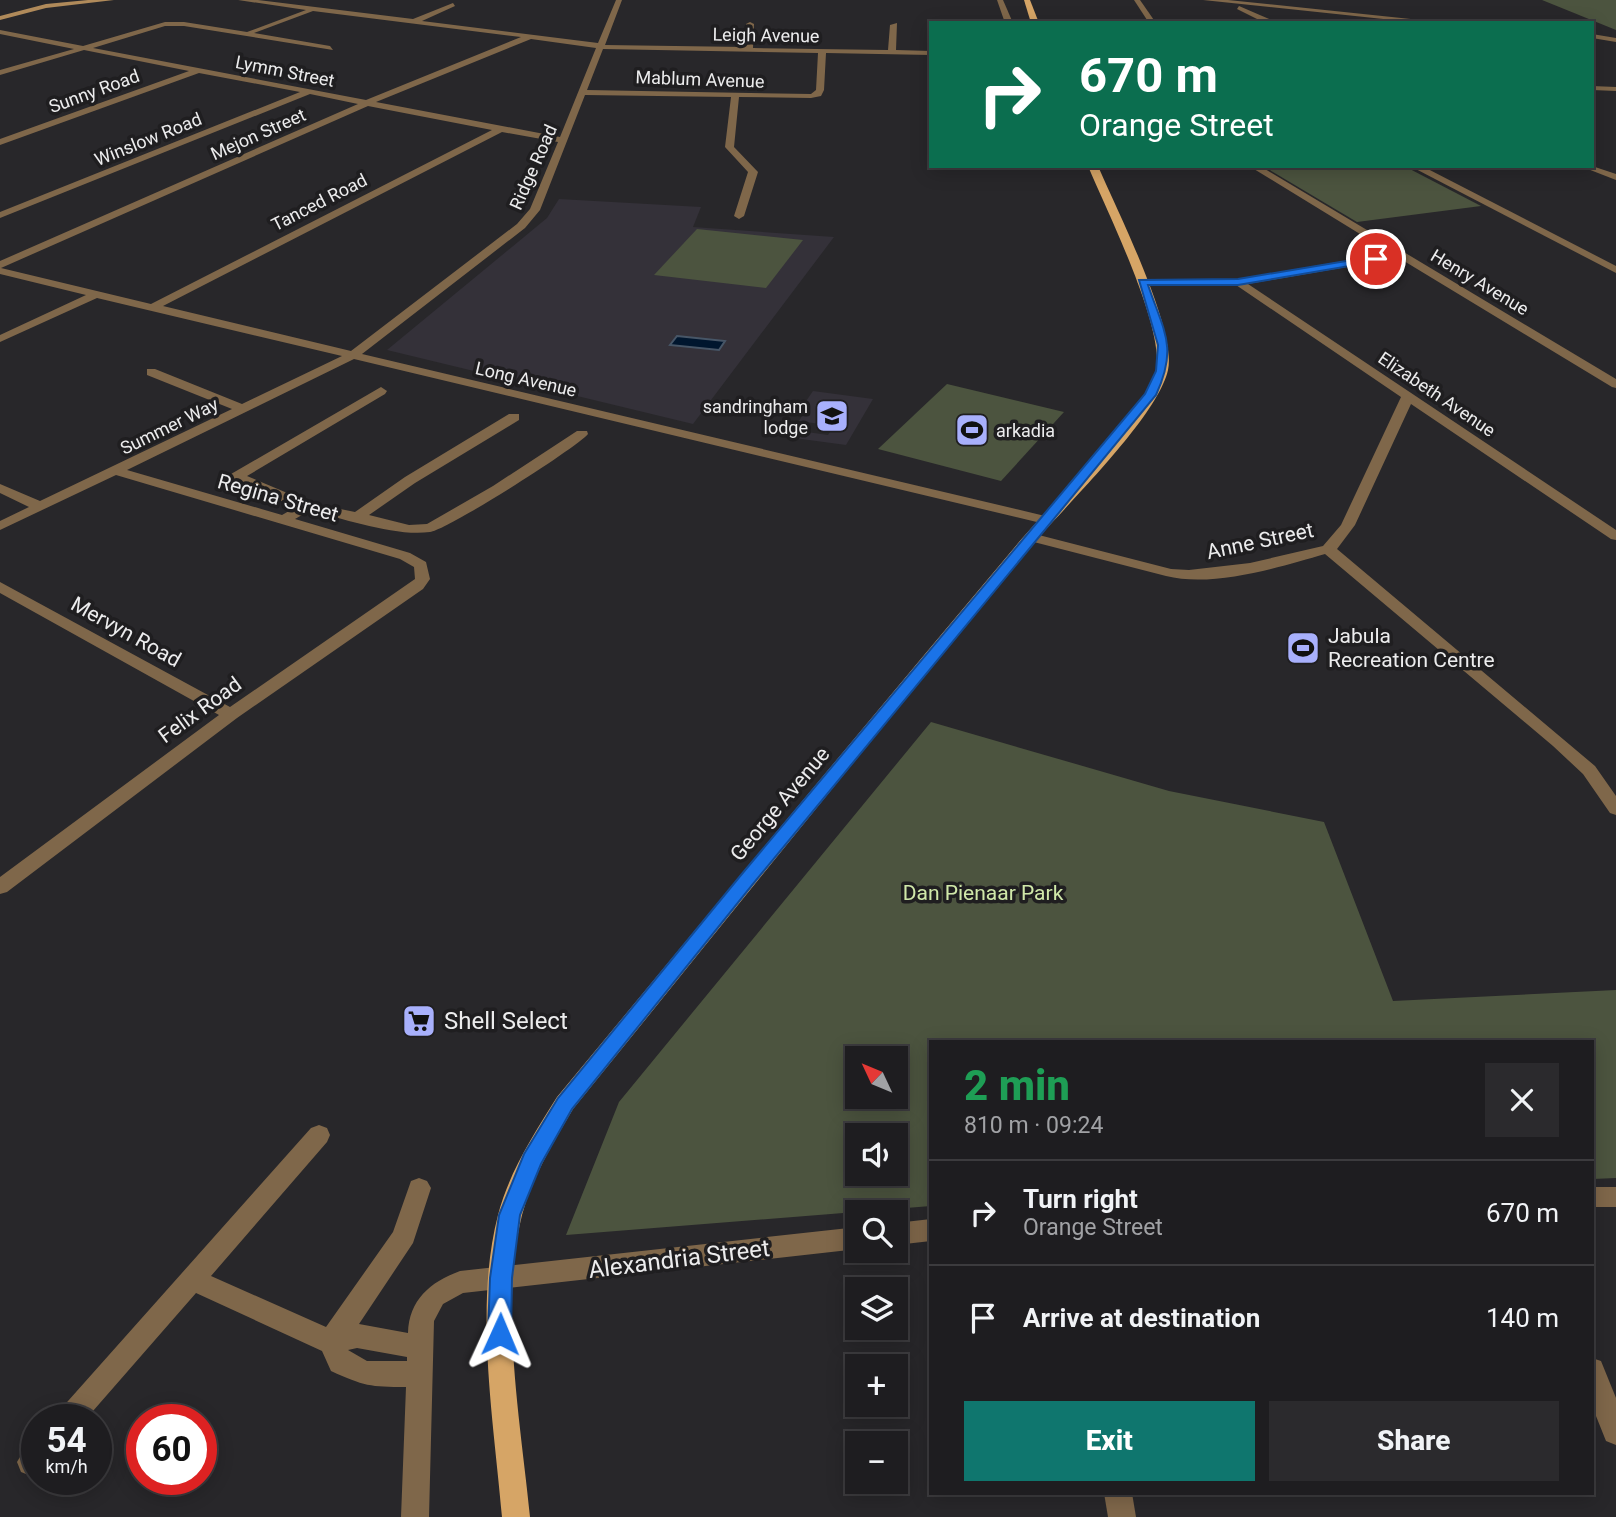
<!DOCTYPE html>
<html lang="en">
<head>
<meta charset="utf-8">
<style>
	:root { --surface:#1e1d20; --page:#2b2a2d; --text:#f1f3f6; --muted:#a1a2a5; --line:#3c3b3e; --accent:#0f766e }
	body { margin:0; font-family:Roboto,sans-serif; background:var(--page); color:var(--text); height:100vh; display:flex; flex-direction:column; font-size:26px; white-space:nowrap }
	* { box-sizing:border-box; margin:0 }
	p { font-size:23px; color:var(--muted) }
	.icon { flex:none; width:38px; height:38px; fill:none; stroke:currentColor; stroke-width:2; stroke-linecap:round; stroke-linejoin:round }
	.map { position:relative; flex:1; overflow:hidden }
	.side { position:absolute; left:929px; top:1040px; width:665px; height:455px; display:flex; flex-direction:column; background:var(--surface); border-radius:0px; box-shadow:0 4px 18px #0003,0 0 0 2px var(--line) }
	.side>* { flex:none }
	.guide { position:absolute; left:929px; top:21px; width:665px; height:147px; border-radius:0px; box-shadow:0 4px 18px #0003,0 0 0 2px var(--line); background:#0b6e4f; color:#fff; overflow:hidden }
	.needle { width:46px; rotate:314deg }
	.controls { position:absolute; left:845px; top:1046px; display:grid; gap:14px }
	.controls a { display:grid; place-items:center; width:63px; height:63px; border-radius:0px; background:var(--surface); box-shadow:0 4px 18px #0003,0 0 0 2px var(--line); font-size:35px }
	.speed { position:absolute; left:21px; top:1404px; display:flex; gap:14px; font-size:35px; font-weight:700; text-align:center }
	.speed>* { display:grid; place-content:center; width:91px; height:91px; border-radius:50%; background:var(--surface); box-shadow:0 4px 18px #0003,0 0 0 2px var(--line); line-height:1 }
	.speed small { font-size:18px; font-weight:400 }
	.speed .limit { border:10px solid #d22; background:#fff; color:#111 }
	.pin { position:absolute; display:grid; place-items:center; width:60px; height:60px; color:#fff; margin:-30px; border:4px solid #fff; border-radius:50%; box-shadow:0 2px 7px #0007 }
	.me { position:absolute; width:77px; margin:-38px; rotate:1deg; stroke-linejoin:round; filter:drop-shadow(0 0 5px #0008) }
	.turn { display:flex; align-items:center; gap:24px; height:147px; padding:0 35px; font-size:32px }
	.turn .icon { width:91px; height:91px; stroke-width:2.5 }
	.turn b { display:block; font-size:49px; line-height:60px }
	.round { display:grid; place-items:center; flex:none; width:74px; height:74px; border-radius:0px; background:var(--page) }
	.headline { display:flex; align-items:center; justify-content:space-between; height:119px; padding:0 35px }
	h1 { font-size:42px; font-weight:800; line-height:52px; color:#1e9e55 }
	.button { display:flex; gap:14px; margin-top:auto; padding:14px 35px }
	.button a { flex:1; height:80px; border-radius:0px; background:var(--accent); color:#fff; font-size:28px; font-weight:800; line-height:80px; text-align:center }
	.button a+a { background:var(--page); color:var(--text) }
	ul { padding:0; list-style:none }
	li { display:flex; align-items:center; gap:21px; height:105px; padding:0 35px; border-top:2px solid var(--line) }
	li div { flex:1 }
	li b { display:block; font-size:26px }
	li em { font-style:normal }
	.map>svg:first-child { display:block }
	.built { fill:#343139 }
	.green { fill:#4c543f; fill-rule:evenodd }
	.water { fill:#00162e; stroke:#475667; stroke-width:2 }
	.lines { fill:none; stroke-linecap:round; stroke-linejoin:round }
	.minor { fill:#7f674a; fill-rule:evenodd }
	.secondary { fill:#b08a5a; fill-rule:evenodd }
	.primary { fill:#d6a566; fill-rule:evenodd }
	.route { fill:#1a73e8; stroke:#114b97; stroke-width:2 }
	.labels { text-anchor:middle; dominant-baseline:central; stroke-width:7; stroke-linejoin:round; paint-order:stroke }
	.far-street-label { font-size:18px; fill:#ececed; stroke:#1f1e20 }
	.far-poi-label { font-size:18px; fill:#ececed; stroke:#1f1e20; text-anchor:end }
	.street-label { font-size:21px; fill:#ececed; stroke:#1f1e20 }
	.poi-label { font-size:21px; fill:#ececed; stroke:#1f1e20; text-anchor:start }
	.park-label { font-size:21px; fill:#d0e8a9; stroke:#1f1e20 }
	.near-poi-label { font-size:24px; fill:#ececed; stroke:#1f1e20; text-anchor:start }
	.near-street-label { font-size:24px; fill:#ececed; stroke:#1f1e20 }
</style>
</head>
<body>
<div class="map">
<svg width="1616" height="1517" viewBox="0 0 1616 1517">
	<rect width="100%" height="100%" fill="#28272a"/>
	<g class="built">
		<path d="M559,199l142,8 -8,20 141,10 -141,187 -306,-74 160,-132z"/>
		<path d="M813,391l60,8 -27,46 -52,-7 7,-12 -1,5 28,4 6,-9 -35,-5 8,-13 -5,-1z"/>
	</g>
	<g class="green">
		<path d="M1542,0h74v30z"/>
		<path d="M1263,166h141l77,40 -124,16z"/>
		<path d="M697,229l106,11 -37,48 -112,-13z"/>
		<path d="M947,384l117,28 -63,69 -123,-32z"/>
		<path d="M931,722l238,69 155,31 69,179 223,-11v188l-23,1 -1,-138h-661v165l-365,29 53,-133zM858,1059h38v38h-38zM858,1136h38v38h-38z"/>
	</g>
	<path class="water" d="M677,336l48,5 -6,9 -49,-5z"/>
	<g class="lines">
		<g class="minor">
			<path d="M238,0h20l155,19 40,-16 2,3 -33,15 176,22 18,-43h6l-17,45 140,2 1,-23 4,-2 4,2 -1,24 135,2 2,-25 7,-2 -1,27 35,1v4l-105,-2 -2,37 -3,6 -10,2 -72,-1 -5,50 24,25 -14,44 -5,3 -5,-3 14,-44 -23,-25 6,-50 -146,-2 -45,115 -15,18 -163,126 683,162 7,4 -7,4 -691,-165 -227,111 155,45 14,-8 -65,-27v-6l150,-87 6,4 -2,3 -138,82 64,27 44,9 50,-35 104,-63h10v6l-104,63 -46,32 40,10 18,-1 66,-38 84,-55h10l1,3c-13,15 -141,96 -158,98 -35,5 -86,-14 -121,-21l-14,8 115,34 16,9 4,17 -7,10 -186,129 -230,174 -7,2v-17l219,-162 -219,-122v-11l230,125 185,-128 -1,-12 -14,-8 -284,-84 -116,55v-9l29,-14 -29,-14v-9l40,17 192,-92 -85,-34v-6h8l87,35 100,-48 -245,-58 -97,44v-7l86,-40 -86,-21v-13l358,-157 -48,-10 -310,124v-6l300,-120 -101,-19 -199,72v-6l189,-68 -105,-21 -84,25v-5l74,-21 -74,-15v-4l83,16 82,-24h19l63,10 59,-22zM313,11l208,26 -155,63 -273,-52 72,-22h19l149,24 -3,-4 -76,-13zM531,39l65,9 -36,89 -184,-35zM603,49l215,4 -2,37 -5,4 -224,-4zM368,106l124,24 -341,174 -150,-36zM502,132l56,10 -28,67 -13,15 -166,127 -188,-45z"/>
			<path d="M997,0h6l10,23h-8z"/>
			<path d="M1134,0h6l16,23h-7z"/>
			<path d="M1203,0h25l221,23h-28z"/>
			<path d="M1239,6l35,15v2h-9l-28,-14z"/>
			<path d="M1592,34l24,4v4l-24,-4z"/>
			<path d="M1592,86l24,1v4l-24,-1z"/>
			<path d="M1249,166h11l356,213v9l-4,-1 -213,-129 -151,26 368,246v10l-5,-1 -200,-135 -56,121 -18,24 258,217 21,30v19l-6,-2 -27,-39 -30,-28 -228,-192c-45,13 -112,34 -159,22l-140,-36 -2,-3 7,-4 140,36 18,1 61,-7 73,-17 18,-21 60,-128 -165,-112h-94l-5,-3 5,-3h96l153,-26z"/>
			<path d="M1410,166h12l194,100v7z"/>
			<path d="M1580,166h12l24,8v6z"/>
			<path d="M319,1125l8,3 3,7 -3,7 -116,134 115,51 67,-95 18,-51 8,-3 8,3 4,7 -18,55 -54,81 49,9c1,-33 22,-51 52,-62l398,-44v22l-395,44 -20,11 -9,17 -5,196h-28l5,-130c-36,0 -42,-1 -75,-16l-9,-20 -126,-58 -110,126h-30l4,-9 251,-282zM357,1348l50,9v4h-40l-19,-11z"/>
			<rect x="1592" y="1187" width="24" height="20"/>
			<path d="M931,1219v22l-35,4v-22z"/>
			<path d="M1592,1358l9,3 15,37v47l-10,-4 -14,-35z"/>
			<path d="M37,1441v32l-6,3 -10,-4 -4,-10 10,-17z"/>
			<path d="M1104,1493h28l4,24h-28z"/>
		</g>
		<path class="secondary" d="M88,0h26l-68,8 -46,12v-4l46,-12z"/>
		<g class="primary">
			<path d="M1024,0h6l9,23h-8z"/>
			<path d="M1088,166h10c18,42 79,163 70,204 -11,49 -109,142 -144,184 -152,184 -301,370 -451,555 -20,34 -41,68 -51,106 -23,90 -1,209 8,302h-28c-8,-94 -28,-210 -4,-302 11,-43 36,-81 59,-118 154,-186 307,-371 462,-555 33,-39 127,-127 137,-173 9,-41 -50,-160 -68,-203z"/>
		</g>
	</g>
	<path class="route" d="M1376,256l3,1v4l-141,24h-90c16,47 30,62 8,110l-403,489 -181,225 -31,55 -21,51 -8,63 -1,56 -3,7 -8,3 -9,-3 -3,-7 2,-56 9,-63 25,-61 34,-56 183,-223 404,-481 11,-23 2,-26 -19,-65 99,-1z"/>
	<defs>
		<symbol id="school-square" viewBox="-11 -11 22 22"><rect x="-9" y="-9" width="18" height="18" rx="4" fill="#a8b0fc" stroke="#1f1e20"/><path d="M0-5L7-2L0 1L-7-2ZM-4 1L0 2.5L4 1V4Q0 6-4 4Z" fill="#111"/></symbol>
		<symbol id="stadium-square" viewBox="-11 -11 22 22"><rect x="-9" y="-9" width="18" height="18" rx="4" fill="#a8b0fc" stroke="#1f1e20"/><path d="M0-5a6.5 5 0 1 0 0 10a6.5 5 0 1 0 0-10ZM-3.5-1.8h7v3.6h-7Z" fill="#111"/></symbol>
		<symbol id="supermarket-square" viewBox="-11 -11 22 22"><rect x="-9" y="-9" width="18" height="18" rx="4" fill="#a8b0fc" stroke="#1f1e20"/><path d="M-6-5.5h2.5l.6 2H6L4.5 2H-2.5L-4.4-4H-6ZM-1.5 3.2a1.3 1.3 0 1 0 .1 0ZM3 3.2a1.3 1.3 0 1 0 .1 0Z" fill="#111"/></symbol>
	</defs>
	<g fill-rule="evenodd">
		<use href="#school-square" x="813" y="397" width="38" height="38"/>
		<use href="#stadium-square" x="953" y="411" width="38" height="38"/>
		<use href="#stadium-square" x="1284" y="629" width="38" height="38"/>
		<use href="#supermarket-square" x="400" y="1002" width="38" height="38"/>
	</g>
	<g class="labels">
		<g class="far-street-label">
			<text transform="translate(766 35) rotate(1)">Leigh Avenue</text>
			<text transform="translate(285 71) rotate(11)">Lymm Street</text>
			<text transform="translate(700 79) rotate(2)">Mablum Avenue</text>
			<text transform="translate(94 91) rotate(-20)">Sunny Road</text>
			<text transform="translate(258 134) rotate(-24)">Mejon Street</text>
			<text transform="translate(148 139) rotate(-22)">Winslow Road</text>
			<text transform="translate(533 167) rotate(-66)">Ridge Road</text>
			<text transform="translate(319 202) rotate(-27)">Tanced Road</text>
			<text transform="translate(1480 282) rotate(31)">Henry Avenue</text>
			<text transform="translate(526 379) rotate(13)">Long Avenue</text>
			<text transform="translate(1437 394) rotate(34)">Elizabeth Avenue</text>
			<text transform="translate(169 426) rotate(-26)">Summer Way</text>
		</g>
		<g class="far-poi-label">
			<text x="808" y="406">sandringham<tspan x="808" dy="21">lodge</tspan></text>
			<text x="996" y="430" text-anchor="start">arkadia</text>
		</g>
		<g class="street-label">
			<text transform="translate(278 498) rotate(16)">Regina Street</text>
			<text transform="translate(1260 541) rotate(-12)">Anne Street</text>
			<text transform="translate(126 632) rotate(29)">Mervyn Road</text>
			<text transform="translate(200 710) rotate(-36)">Felix Road</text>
			<text transform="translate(780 804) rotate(-50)">George Avenue</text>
		</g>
		<g class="poi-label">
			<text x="1328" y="636">Jabula<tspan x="1328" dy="24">Recreation Centre</tspan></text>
		</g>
		<g class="park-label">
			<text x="983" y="893">Dan Pienaar Park</text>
		</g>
		<g class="near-poi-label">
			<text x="444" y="1021">Shell Select</text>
		</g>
		<g class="near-street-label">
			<text transform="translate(679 1259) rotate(-7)">Alexandria Street</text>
		</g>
	</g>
</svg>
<div class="controls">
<a><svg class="needle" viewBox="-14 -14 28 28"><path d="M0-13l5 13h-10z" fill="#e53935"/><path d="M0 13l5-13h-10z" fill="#a1a2a5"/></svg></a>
<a><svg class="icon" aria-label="sound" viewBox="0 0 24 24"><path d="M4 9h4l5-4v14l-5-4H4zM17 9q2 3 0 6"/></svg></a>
<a><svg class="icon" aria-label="search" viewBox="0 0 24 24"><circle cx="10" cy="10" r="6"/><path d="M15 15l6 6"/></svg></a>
<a><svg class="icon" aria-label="layers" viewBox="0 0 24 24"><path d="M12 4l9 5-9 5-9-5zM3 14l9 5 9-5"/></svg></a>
<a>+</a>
<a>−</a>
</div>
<div class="speed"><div>54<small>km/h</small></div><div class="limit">60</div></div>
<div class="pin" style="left:1376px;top:259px;background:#d93025"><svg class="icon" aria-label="arrive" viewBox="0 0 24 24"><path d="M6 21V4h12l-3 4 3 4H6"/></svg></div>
<svg class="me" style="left:500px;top:1334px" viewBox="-20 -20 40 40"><path d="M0-17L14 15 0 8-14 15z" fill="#1a73e8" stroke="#fff" stroke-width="4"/></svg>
<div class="guide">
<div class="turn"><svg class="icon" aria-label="right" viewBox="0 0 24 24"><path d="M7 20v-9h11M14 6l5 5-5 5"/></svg><div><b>670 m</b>Orange Street</div></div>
</div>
<section class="side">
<div class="headline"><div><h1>2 min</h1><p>810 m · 09:24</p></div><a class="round"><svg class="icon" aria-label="close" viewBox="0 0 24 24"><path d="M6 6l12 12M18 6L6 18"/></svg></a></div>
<ul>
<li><svg class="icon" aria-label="right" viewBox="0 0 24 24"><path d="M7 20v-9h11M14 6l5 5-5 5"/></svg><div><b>Turn right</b><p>Orange Street</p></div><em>670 m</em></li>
<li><svg class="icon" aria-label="arrive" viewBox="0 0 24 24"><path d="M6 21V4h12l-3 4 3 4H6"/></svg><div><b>Arrive at destination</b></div><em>140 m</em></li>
</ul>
<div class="button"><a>Exit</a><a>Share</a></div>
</section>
</div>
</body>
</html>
